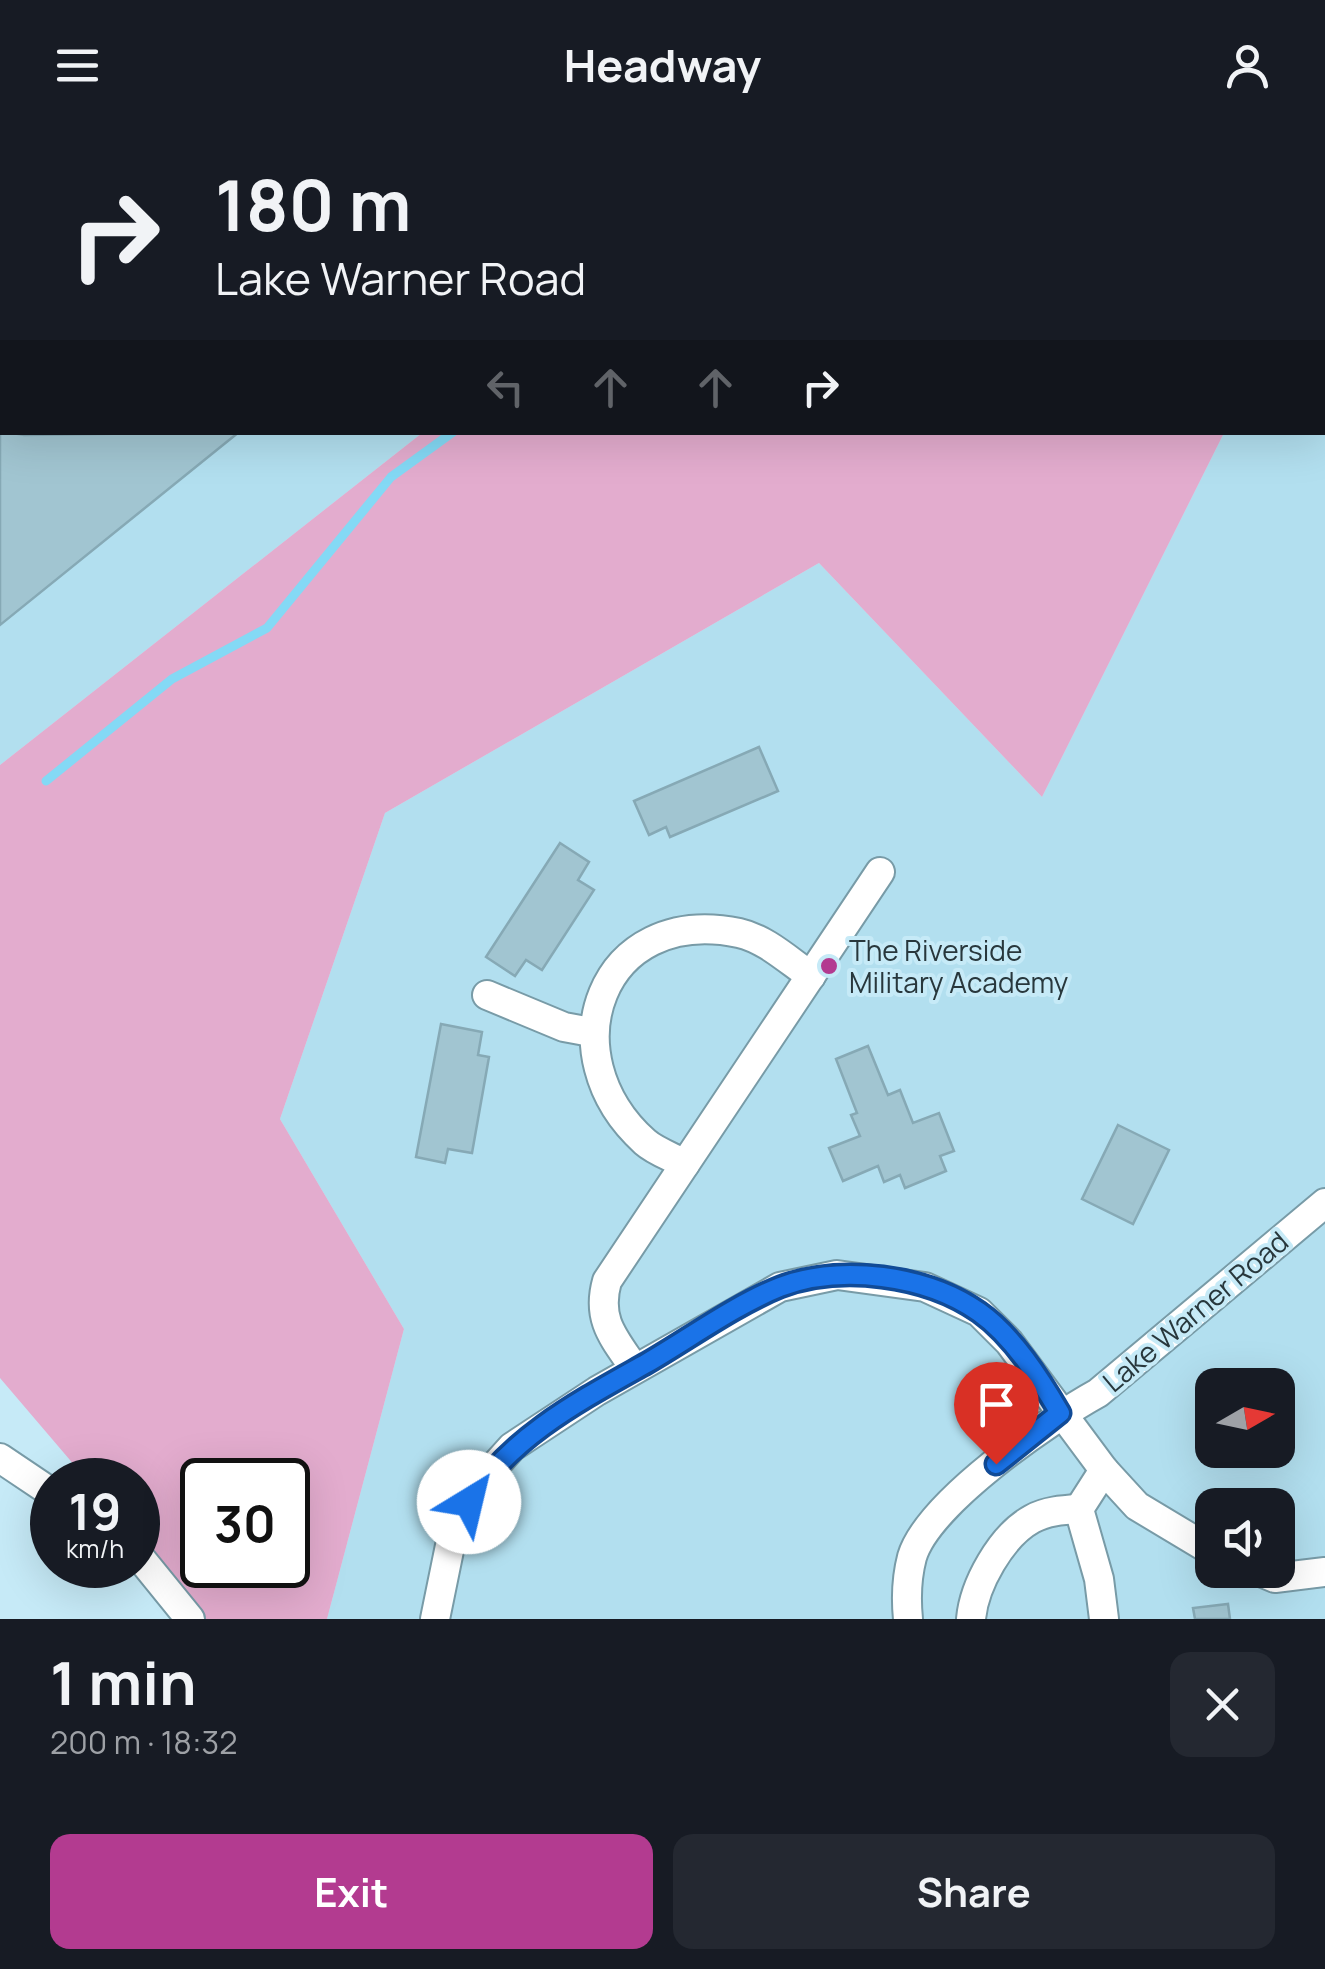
<!DOCTYPE html>
<html lang="en">
<head>
<meta charset="utf-8">
<style>
	:root { --surface:#171b24; --page:#242831; --text:#f1f3f6; --muted:#9ea1a6; --accent:#b33b90 }
	body { margin:0; font-family:Manrope,sans-serif; background:var(--page); color:var(--text); height:100vh; display:flex; flex-direction:column; font-size:38px; white-space:nowrap }
	* { box-sizing:border-box; margin:0 }
	p { font-size:32px; color:var(--muted) }
	.icon { flex:none; width:55px; height:55px; fill:none; stroke:currentColor; stroke-width:2; stroke-linecap:round; stroke-linejoin:round }
	.map { position:relative; height:1489px; overflow:hidden }
	.side { display:flex; flex-direction:column; background:var(--surface); flex:1 }
	.side>* { flex:none }
	.hud { position:absolute; left:0px; top:0px; width:1325px; height:305px; box-shadow:0 10px 40px #0002; background:#171b24; color:var(--text); overflow:hidden }
	.needle { width:65px; rotate:81deg }
	.buttons { position:absolute; left:1195px; top:1238px; display:grid; gap:20px }
	.buttons a { display:grid; place-items:center; width:100px; height:100px; border-radius:20px; background:var(--surface); box-shadow:0 10px 40px #0002; font-size:50px }
	.speed { position:absolute; left:30px; top:1328px; display:flex; gap:20px; font-size:50px; font-weight:700; text-align:center }
	.speed>* { display:grid; place-content:center; width:130px; height:130px; border-radius:50%; background:var(--surface); box-shadow:0 10px 40px #0002; line-height:1 }
	.speed small { font-size:25px; font-weight:400 }
	.speed .limit { border:5px solid #111; border-radius:15px; background:#fff; color:#111 }
	.pin { position:absolute; display:grid; place-items:center; width:85px; height:85px; color:#fff; margin:-102px -42px; border-radius:50% 50% 50% 0; rotate:-45deg; box-shadow:0 0 10px #0007 }
	.pin .icon { rotate:45deg }
	.me { position:absolute; width:110px; margin:-55px; rotate:36deg; stroke-linejoin:round; filter:drop-shadow(0 0 8px #0008) }
	.turn { display:flex; align-items:center; gap:35px; height:210px; padding:0 50px; font-size:45px }
	.turn .icon { width:130px; height:130px; stroke-width:2.5 }
	.turn b { display:block; font-size:70px; line-height:85px }
	.lanes { display:flex; align-items:center; height:95px; padding:0 50px; background:#0003; justify-content:center; gap:50px; direction:ltr }
	.lanes .off { opacity:.35 }
	.round { display:grid; place-items:center; flex:none; width:105px; height:105px; border-radius:20px; background:var(--page) }
	.overview { display:flex; align-items:center; justify-content:space-between; height:170px; padding:0 50px }
	h1 { font-size:60px; font-weight:700; line-height:75px }
	.primary-button { display:flex; gap:20px; margin-top:auto; padding:20px 50px }
	.primary-button a { flex:1; height:115px; border-radius:20px; background:var(--accent); color:#fff; font-size:40px; font-weight:700; line-height:115px; text-align:center }
	.primary-button a+a { background:var(--page); color:var(--text) }
	header { display:flex; justify-content:space-between; align-items:center; height:130px; padding:0 50px; background:var(--surface); font-size:45px; font-weight:700 }
	.map>svg:first-child { display:block }
	.built { fill:#b2dfef; fill-rule:evenodd }
	.green { fill:#e3acce; fill-rule:evenodd }
	.lines { fill:none; stroke-linecap:round; stroke-linejoin:round }
	.stream { stroke:#84d9f5; stroke-width:9 }
	.building { fill:#a1c5d1; stroke:#86a9b5; stroke-width:2.5 }
	.minor-casing { stroke:#789ba7; stroke-width:32 }
	.minor { stroke:#fff; stroke-width:28 }
	.route-casing { stroke:#114b97; stroke-width:25 }
	.route { stroke:#1a73e8; stroke-width:18 }
	.poi-dot { fill:#b33b90; stroke:#c6eaf7; stroke-width:4 }
	.labels { text-anchor:middle; dominant-baseline:central; stroke-width:8; stroke-linejoin:round; paint-order:stroke }
	.poi-label { font-size:28px; fill:#28373c; stroke:#c6eaf7; text-anchor:start }
	.street-label { font-size:28px; fill:#28373c; stroke:#c6eaf7 }
</style>
</head>
<body>
<header><svg class="icon" aria-label="menu" viewBox="0 0 24 24"><path d="M4 6h16M4 12h16M4 18h16"/></svg>Headway<svg class="icon" aria-label="person" viewBox="0 0 24 24"><circle cx="12" cy="8" r="4"/><path d="M4 21q1-7 8-7t8 7"/></svg></header>
<div class="map">
<svg width="1325" height="1489" viewBox="0 0 1325 1489">
	<rect width="100%" height="100%" fill="#c6eaf7"/>
	<g class="built">
		<path d="M0,0l205,2h-203v300l420,1 -422,332z"/>
		<path d="M1325,99v1390h-998l77,-290 -124,-210 105,-306 434,-250 223,234 182,-364 98,-1zM1212,1255h66v65h-66zM1212,1375h66v65h-66z"/>
	</g>
	<g class="green">
		<path d="M783,0h542v99l-2,5 -1,-102h-542z"/>
		<path d="M422,303h802l-182,364 -223,-234 -434,250 -105,306 124,210 -77,290h-121l-68,-80v-59h-51l-87,-102v-613zM202,1350h86v85h-86z"/>
	</g>
	<g class="lines">
		<g class="stream">
			<path d="M643,2l3,-2"/>
			<path d="M46,651l126,-102 95,-51 124,-151 62,-45"/>
		</g>
	</g>
	<g class="building">
		<path d="M0,301l24,4 215,-3 -239,193z"/>
		<path d="M759,617l19,44 -108,46 -4,-10 -17,8 -15,-34z"/>
		<path d="M560,713l29,19 -11,18 16,10 -52,80 -16,-10 -11,16 -29,-19z"/>
		<path d="M441,894l41,8 -4,23 11,2 -17,96 -24,-4 -3,14 -29,-6z"/>
		<path d="M868,916l20,49 12,-5 13,33 26,-10 15,38 -14,5 6,15 -41,17 -5,-13 -16,7 -6,-16 -35,15 -14,-33 31,-12 -9,-21 6,-2 -21,-54z"/>
		<path d="M1118,995l51,25 -36,74 -51,-25z"/>
		<path d="M1228,1474l2,15h-35l-2,-11z"/>
	</g>
	<g class="lines">
		<defs>
			<g id="minor">
				<path d="M32,2l2,-2"/>
				<path d="M467,2l4,-2"/>
				<path d="M2,33v3"/>
				<path d="M0,248l2,-1"/>
				<path d="M487,865l77,32 27,5"/>
				<path d="M685,1034c-13,-7 -30,-13 -40,-22 -98,-88 -45,-238 94,-209 27,6 50,28 72,43"/>
				<path d="M635,1239c-21,-31 -39,-49 -28,-88l273,-409"/>
				<path d="M0,1328l52,35"/>
				<path d="M1104,1340l-25,39 20,70 5,40"/>
				<path d="M138,1425l52,64"/>
				<path d="M1256,1440l19,8 50,-6"/>
				<path d="M435,1489l19,-93 30,-48 28,-31 85,-56 183,-104 57,-12 88,12 54,25 30,30 95,128 33,36 75,45"/>
				<path d="M908,1489c-2,-20 -1,-43 4,-62 16,-54 137,-137 186,-164l227,-190"/>
				<path d="M971,1489c3,-34 30,-83 61,-100 14,-8 31,-9 47,-10"/>
			</g>
		</defs>
		<use href="#minor" class="minor-casing"/>
		<use href="#minor" class="minor"/>
	</g>
	<g class="lines">
		<defs>
			<path id="route" d="M469,1372c42,-66 112,-102 178,-139 43,-25 88,-58 133,-76 61,-23 146,-12 199,25 34,24 61,67 81,101l-64,51"/>
		</defs>
		<use href="#route" class="route-casing"/>
		<use href="#route" class="route"/>
	</g>
	<circle class="poi-dot" cx="829" cy="836" r="10"/>
	<g class="labels">
		<g class="poi-label">
			<text x="849" y="820">The Riverside<tspan x="849" dy="32">Military Academy</tspan></text>
		</g>
		<g class="street-label">
			<text transform="translate(1195 1181) rotate(-40)">Lake Warner Road</text>
		</g>
	</g>
</svg>
<div class="buttons">
<a><svg class="needle" viewBox="-14 -14 28 28"><path d="M0-13l5 13h-10z" fill="#e53935"/><path d="M0 13l5-13h-10z" fill="#9ea1a6"/></svg></a>
<a><svg class="icon" aria-label="sound" viewBox="0 0 24 24"><path d="M4 9h4l5-4v14l-5-4H4zM17 9q2 3 0 6"/></svg></a>
</div>
<div class="speed"><div>19<small>km/h</small></div><div class="limit">30</div></div>
<div class="pin" style="left:996px;top:1334px;background:#d93025"><svg class="icon" aria-label="arrive" viewBox="0 0 24 24"><path d="M6 21V4h12l-3 4 3 4H6"/></svg></div>
<svg class="me" style="left:469px;top:1372px" viewBox="-20 -20 40 40"><circle r="19" fill="#fff"/><path d="M0-13L10 11 0 6-10 11z" fill="#1a73e8"/></svg>
<div class="hud">
<div class="turn"><svg class="icon" aria-label="right" viewBox="0 0 24 24"><path d="M7 20v-9h11M14 6l5 5-5 5"/></svg><div><b>180 m</b>Lake Warner Road</div></div>
<div class="lanes"><svg class="icon off" aria-label="left" viewBox="0 0 24 24"><path d="M17 20v-9H6M10 6l-5 5 5 5"/></svg><svg class="icon off" aria-label="ahead" viewBox="0 0 24 24"><path d="M12 20V5M6 11l6-6 6 6"/></svg><svg class="icon off" aria-label="ahead" viewBox="0 0 24 24"><path d="M12 20V5M6 11l6-6 6 6"/></svg><svg class="icon" aria-label="right" viewBox="0 0 24 24"><path d="M7 20v-9h11M14 6l5 5-5 5"/></svg></div>
</div>
</div>
<section class="side">
<div class="overview"><div><h1>1 min</h1><p>200 m · 18:32</p></div><a class="round"><svg class="icon" aria-label="close" viewBox="0 0 24 24"><path d="M6 6l12 12M18 6L6 18"/></svg></a></div>
<div class="primary-button"><a>Exit</a><a>Share</a></div>
</section>
</body>
</html>
